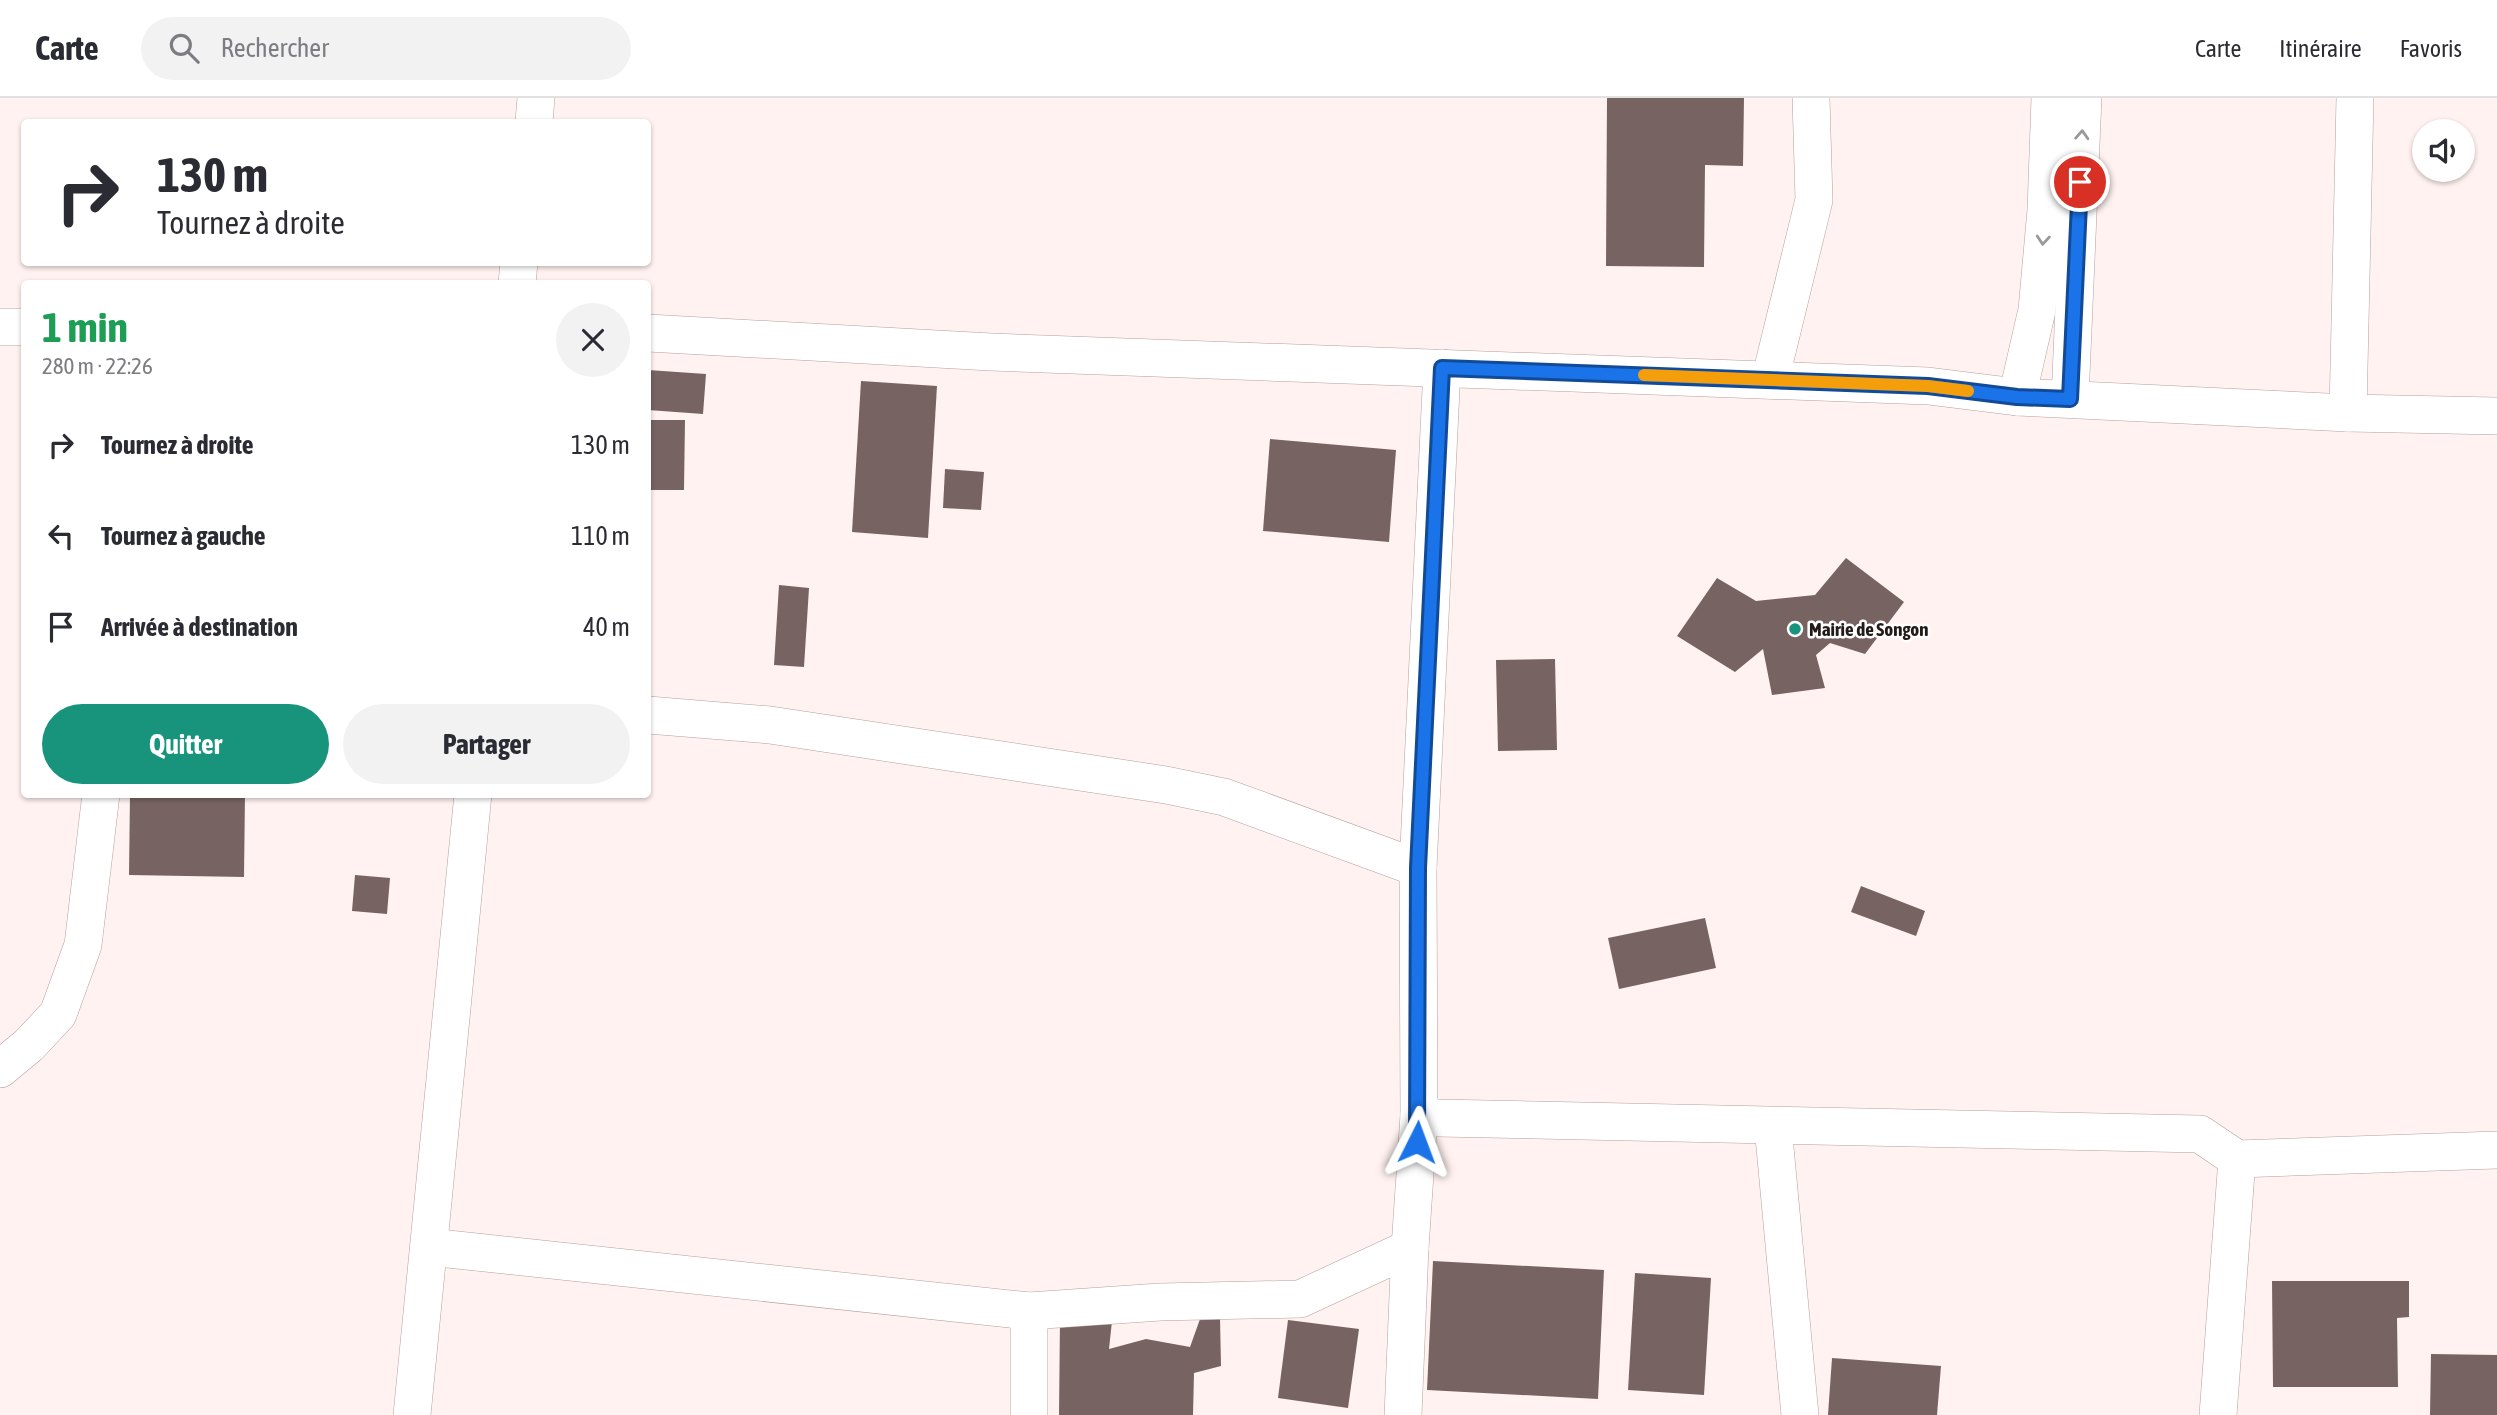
<!DOCTYPE html>
<html lang="fr">
<head>
<meta charset="utf-8">
<style>
	:root { --surface:#fff; --page:#f2f2f3; --text:#2b2b33; --muted:#7c7c81; --line:#e1e1e2; --accent:#17947b }
	body { margin:0; font-family:"Asap Condensed",sans-serif; background:var(--page); color:var(--text); height:100vh; display:flex; flex-direction:column; font-size:26px; white-space:nowrap }
	* { box-sizing:border-box; margin:0 }
	p { font-size:23px; color:var(--muted) }
	.icon { flex:none; width:38px; height:38px; fill:none; stroke:currentColor; stroke-width:2; stroke-linecap:round; stroke-linejoin:round }
	.map { position:relative; flex:1; overflow:hidden }
	.details { position:absolute; left:21px; top:182px; width:630px; height:518px; display:flex; flex-direction:column; background:var(--surface); border-radius:7px; box-shadow:0 2px 5px #0004 }
	.details>* { flex:none }
	.banner { position:absolute; left:21px; top:21px; width:630px; height:147px; border-radius:7px; box-shadow:0 2px 5px #0004; background:#fff; color:var(--text); overflow:hidden }
	.buttons { position:absolute; left:2412px; top:21px; display:grid; gap:14px }
	.buttons a { display:grid; place-items:center; width:63px; height:63px; border-radius:50%; background:var(--surface); box-shadow:0 2px 5px #0004; font-size:35px }
	.pin { position:absolute; display:grid; place-items:center; width:60px; height:60px; color:#fff; margin:-30px; border:4px solid #fff; border-radius:50%; box-shadow:0 2px 7px #0007 }
	.me { position:absolute; width:77px; margin:-38px; rotate:3deg; stroke-linejoin:round; filter:drop-shadow(0 0 5px #0008) }
	.turn { display:flex; align-items:center; gap:24px; height:147px; padding:0 21px; font-size:32px }
	.turn .icon { width:91px; height:91px; stroke-width:2.5 }
	.turn b { display:block; font-size:49px; line-height:60px }
	.round { display:grid; place-items:center; flex:none; width:74px; height:74px; border-radius:37px; background:var(--page) }
	.summary { display:flex; align-items:center; justify-content:space-between; height:119px; padding:0 21px }
	h1 { font-size:42px; font-weight:700; line-height:52px; color:#1e9e55 }
	.primary-button { display:flex; gap:14px; margin-top:auto; padding:14px 21px }
	.primary-button a { flex:1; height:80px; border-radius:42px; background:var(--accent); color:#fff; font-size:28px; font-weight:700; line-height:80px; text-align:center }
	.primary-button a+a { background:var(--page); color:var(--text) }
	ul { padding:0; list-style:none }
	li { display:flex; align-items:center; gap:21px; height:91px; padding:0 21px }
	li div { flex:1 }
	li b { display:block; font-size:26px }
	li em { font-style:normal }
	header { display:flex; align-items:center; gap:42px; box-sizing:border-box; height:98px; padding:0 35px; background:var(--surface); border-bottom:2px solid var(--line) }
	header strong { font-size:33px }
	nav { display:flex; gap:38px; margin-inline-start:auto; font-size:24px }
	.search { width:490px; height:63px; background:var(--page); display:flex; align-items:center; gap:18px; box-sizing:border-box; padding:0 24px; border-radius:38px; color:var(--muted); font-size:26px }
	.map>svg:first-child { display:block }
	.building { fill:#776462 }
	.lines { fill:none; stroke-linecap:round; stroke-linejoin:round }
	.minor-casing { stroke:#b4a09e; stroke-width:38 }
	.minor { stroke:#fff; stroke-width:37 }
	.oneway { stroke:#9c9898 }
	.route-casing { stroke:#114b97; stroke-width:18 }
	.route { stroke:#1a73e8; stroke-width:12 }
	.slow { stroke:#f59e0b; stroke-width:12 }
	.poi-dot { fill:#17947b; stroke:#fff; stroke-width:2.5 }
	.labels { text-anchor:middle; dominant-baseline:central; stroke-width:5; stroke-linejoin:round; paint-order:stroke }
	.poi-label { font-size:19px; font-weight:bold; fill:#221b1a; stroke:#fff; text-anchor:start }
</style>
</head>
<body>
<header>
<strong>Carte</strong>
<div class="search"><svg class="icon" aria-label="search" viewBox="0 0 24 24"><circle cx="10" cy="10" r="6"/><path d="M15 15l6 6"/></svg>Rechercher</div>
<nav><a>Carte</a><a>Itinéraire</a><a>Favoris</a></nav>
</header>
<div class="map">
<svg width="2497" height="1317" viewBox="0 0 2497 1317">
	<rect width="100%" height="100%" fill="#fff2f0"/>
	<g class="building">
		<path d="M1607,0h137l-1,68 -38,-1 -1,102 -98,-1z"/>
		<path d="M648,272l58,4 -3,40 -55,-4z"/>
		<path d="M861,283l76,5 -9,152 -76,-6z"/>
		<path d="M648,322h37l-1,70h-36z"/>
		<path d="M1270,341l126,11 -7,92 -126,-11z"/>
		<path d="M945,371l39,3 -3,38 -38,-2z"/>
		<path d="M1846,460l58,44 -39,52 -35,-11 -14,12 9,33 -53,7 -9,-46 -28,23 -58,-36 40,-58 39,23 59,-6z"/>
		<path d="M779,487l30,3 -5,79 -30,-2z"/>
		<path d="M1555,561l2,91 -59,1 -2,-91z"/>
		<path d="M130,696h115l-1,83 -115,-2z"/>
		<path d="M355,777l35,3 -3,36 -35,-3z"/>
		<path d="M1861,788l64,25 -9,25 -65,-24z"/>
		<path d="M1705,820l11,50 -97,21 -11,-51z"/>
		<path d="M1433,1163l171,9 -6,129 -171,-9z"/>
		<path d="M1635,1175l76,5 -7,117 -76,-5z"/>
		<path d="M2272,1183h137v36l-12,1 1,69h-125z"/>
		<path d="M1220,1220l1,48 -27,7 -1,42h-134l1,-96 52,2 -3,28 37,-10 44,8 10,-28z"/>
		<path d="M1288,1222l71,9 -11,79 -70,-10z"/>
		<path d="M2431,1256l66,1v60h-67z"/>
		<path d="M1832,1260l109,8 -4,49h-109z"/>
	</g>
	<g class="lines">
		<defs>
			<g id="minor">
				<path d="M534,24l2,-24"/>
				<path d="M517,186l2,-22"/>
				<path d="M0,229h24"/>
				<path d="M648,235l343,19 937,34 89,11 331,16 149,3"/>
				<path d="M1442,270l-24,500 1,247 19,3 762,16 37,25 -19,256"/>
				<path d="M1770,282l44,-180 -3,-102"/>
				<path d="M2017,299l20,-87 9,-100 4,-112"/>
				<path d="M2070,301l13,-301"/>
				<path d="M2348,315l7,-315"/>
				<path d="M648,617l122,10 396,60 58,12 194,71"/>
				<path d="M0,971l29,-24 29,-31 25,-69 18,-151"/>
				<path d="M1773,1028l27,289"/>
				<path d="M2237,1061l260,-9"/>
				<path d="M429,1149l600,64 131,-9 140,-3 110,-51"/>
				<path d="M1029,1213v104"/>
				<path d="M412,1317l61,-621"/>
				<path d="M1403,1317l7,-167 9,-133"/>
			</g>
		</defs>
		<use href="#minor" class="minor-casing"/>
		<use href="#minor" class="minor"/>
	</g>
	<defs><path id="oneway-chevron" d="M-2-3.5L2.5 0L-2 3.5" fill="none" stroke-width="1.6" stroke-linecap="round" stroke-linejoin="round" transform="scale(1.75)"/></defs>
	<g class="oneway">
		<use href="#oneway-chevron" transform="translate(2082 37) rotate(-87)"/>
		<use href="#oneway-chevron" transform="translate(2043 142) rotate(95)"/>
	</g>
	<g class="lines">
		<defs>
			<path id="route" d="M1417,1044l1,-274 24,-500 486,18 89,11 53,2 10,-217"/>
		</defs>
		<use href="#route" class="route-casing"/>
		<use href="#route" class="route"/>
		<path class="slow" d="M1644,277l284,11 40,5"/>
	</g>
	<circle class="poi-dot" cx="1795" cy="531" r="7"/>
	<g class="labels">
		<g class="poi-label">
			<text x="1809" y="531">Mairie de Songon</text>
		</g>
	</g>
</svg>
<div class="buttons">
<a><svg class="icon" aria-label="sound" viewBox="0 0 24 24"><path d="M4 9h4l5-4v14l-5-4H4zM17 9q2 3 0 6"/></svg></a>
</div>
<div class="pin" style="left:2080px;top:84px;background:#d93025"><svg class="icon" aria-label="arrive" viewBox="0 0 24 24"><path d="M6 21V4h12l-3 4 3 4H6"/></svg></div>
<svg class="me" style="left:1417px;top:1044px" viewBox="-20 -20 40 40"><path d="M0-17L14 15 0 8-14 15z" fill="#1a73e8" stroke="#fff" stroke-width="4"/></svg>
<div class="banner">
<div class="turn"><svg class="icon" aria-label="right" viewBox="0 0 24 24"><path d="M7 20v-9h11M14 6l5 5-5 5"/></svg><div><b>130 m</b>Tournez à droite</div></div>
</div>
<section class="details">
<div class="summary"><div><h1>1 min</h1><p>280 m · 22:26</p></div><a class="round"><svg class="icon" aria-label="close" viewBox="0 0 24 24"><path d="M6 6l12 12M18 6L6 18"/></svg></a></div>
<ul>
<li><svg class="icon" aria-label="right" viewBox="0 0 24 24"><path d="M7 20v-9h11M14 6l5 5-5 5"/></svg><div><b>Tournez à droite</b></div><em>130 m</em></li>
<li><svg class="icon" aria-label="left" viewBox="0 0 24 24"><path d="M17 20v-9H6M10 6l-5 5 5 5"/></svg><div><b>Tournez à gauche</b></div><em>110 m</em></li>
<li><svg class="icon" aria-label="arrive" viewBox="0 0 24 24"><path d="M6 21V4h12l-3 4 3 4H6"/></svg><div><b>Arrivée à destination</b></div><em>40 m</em></li>
</ul>
<div class="primary-button"><a>Quitter</a><a>Partager</a></div>
</section>
</div>
</body>
</html>
